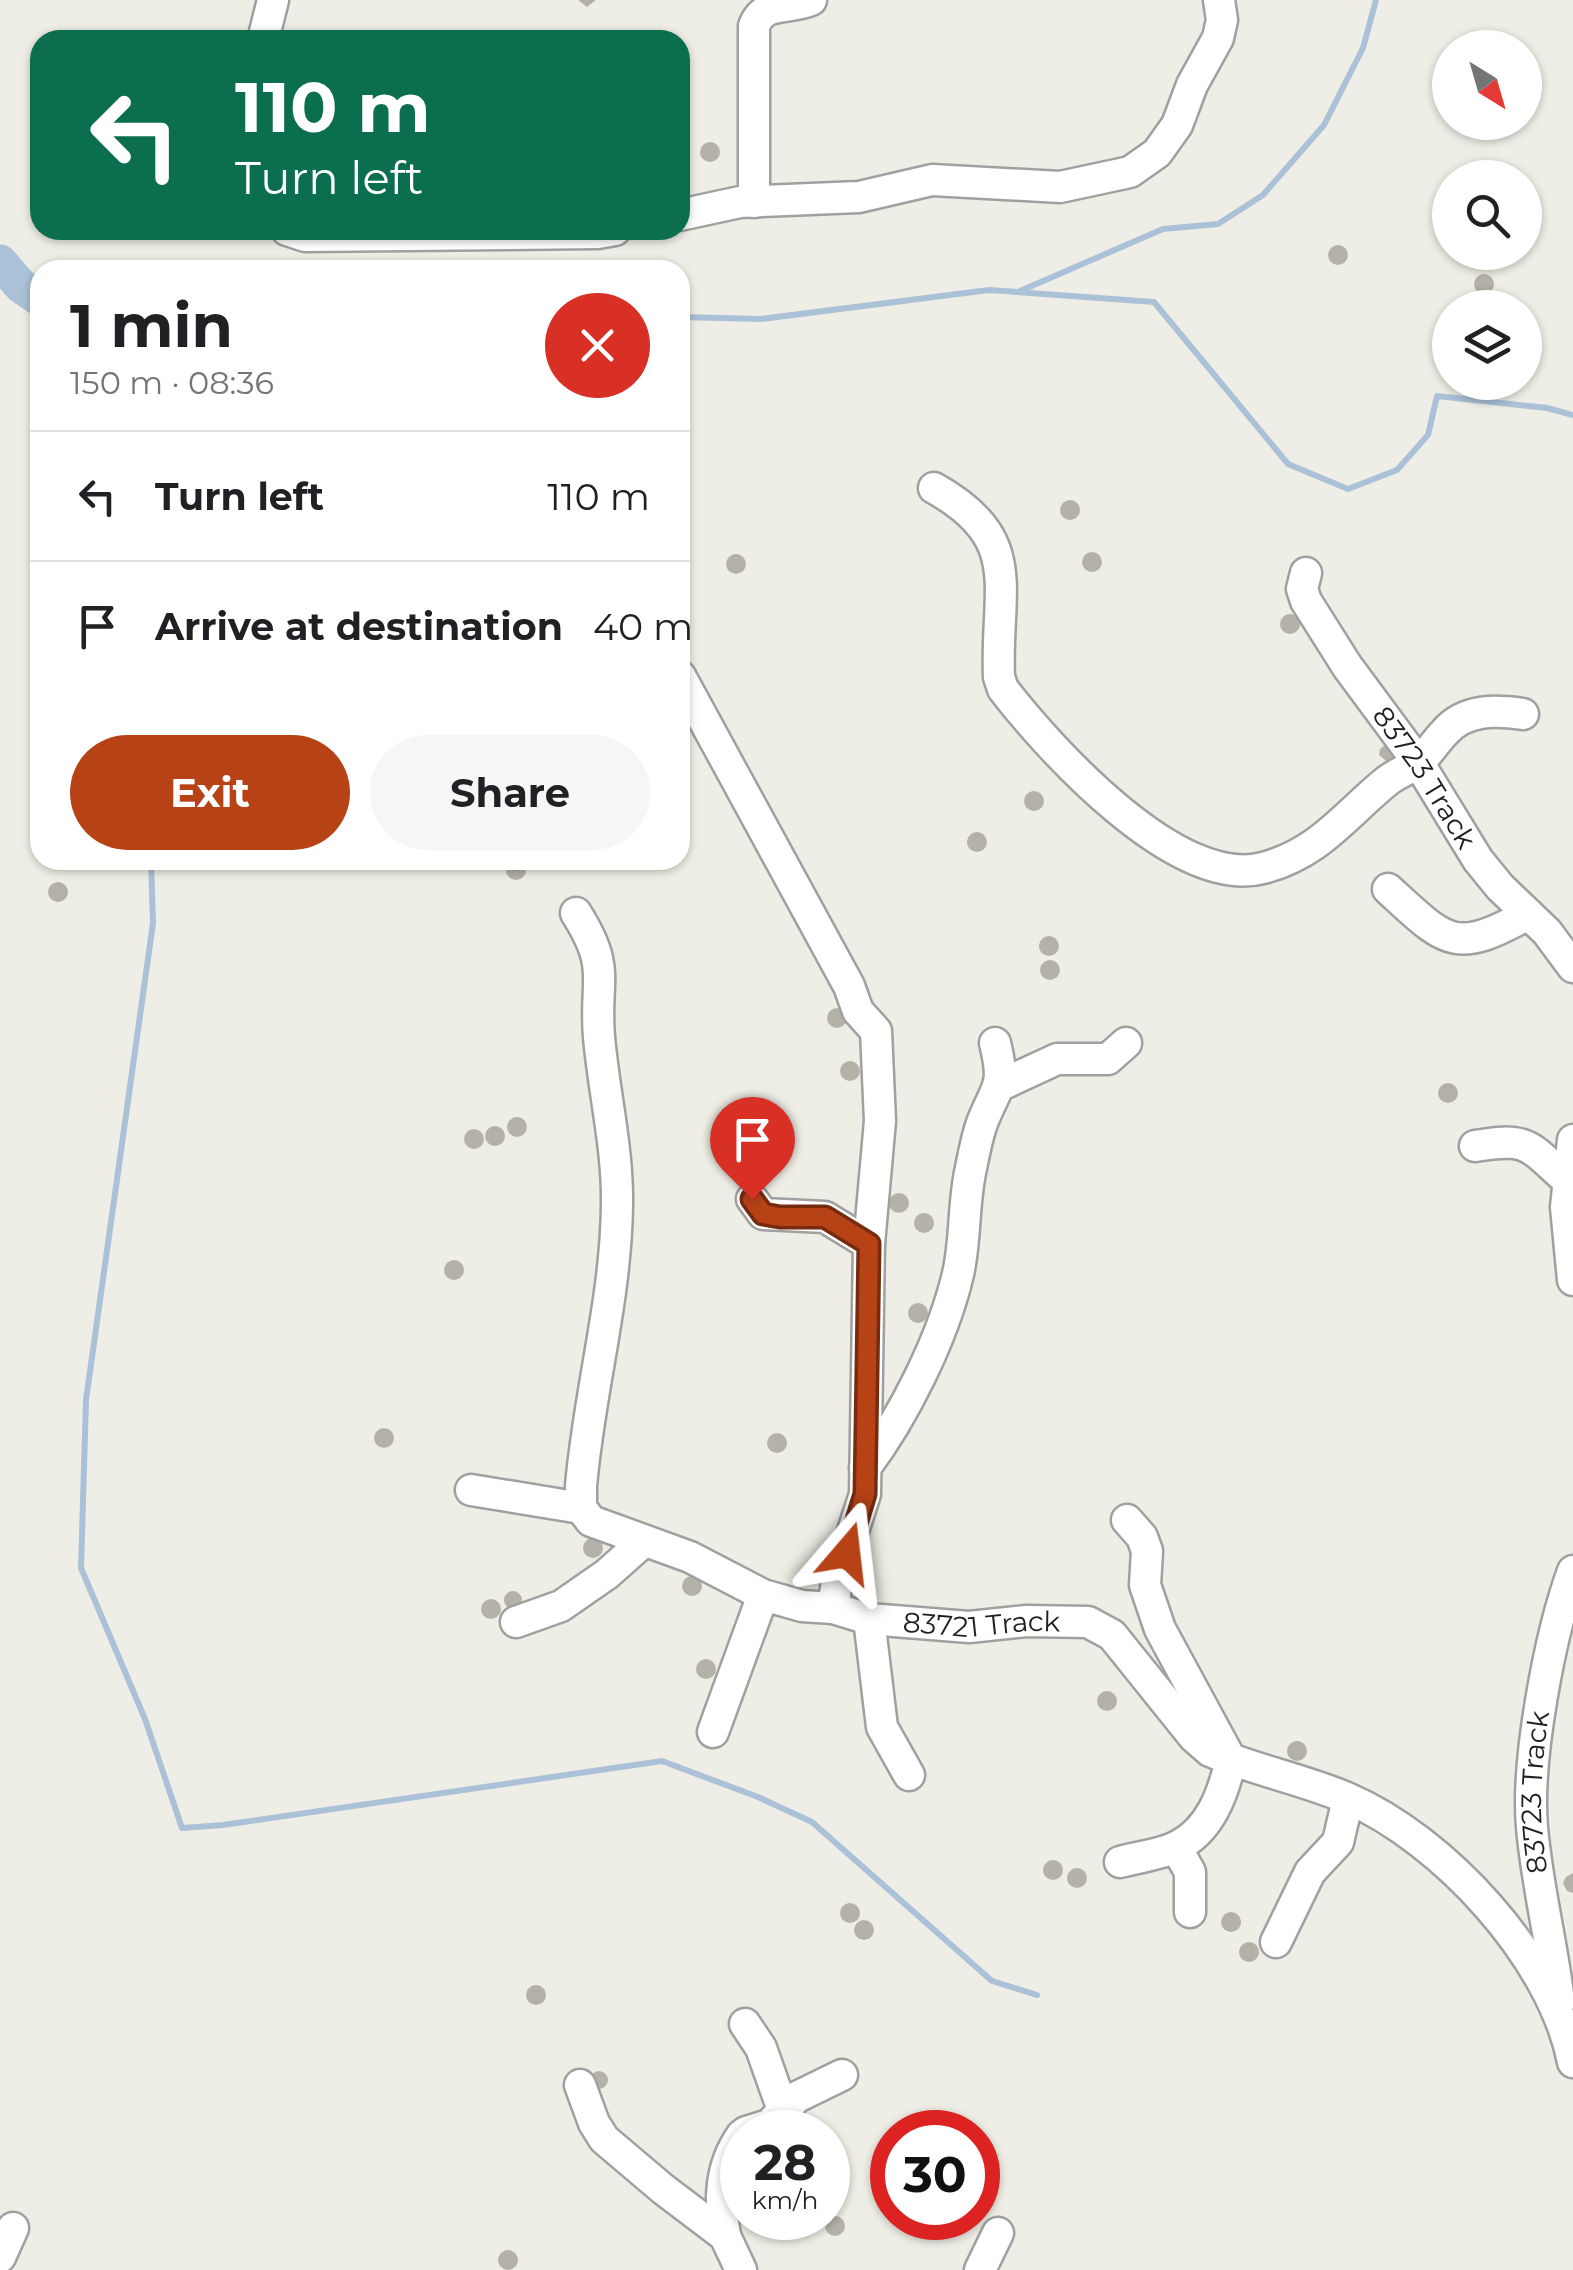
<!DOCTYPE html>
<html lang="en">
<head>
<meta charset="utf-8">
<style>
	:root { --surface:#fff; --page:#f6f6f6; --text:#202124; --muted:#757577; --line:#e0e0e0; --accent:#b74216 }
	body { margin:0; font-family:Montserrat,sans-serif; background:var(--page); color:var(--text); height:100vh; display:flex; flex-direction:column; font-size:38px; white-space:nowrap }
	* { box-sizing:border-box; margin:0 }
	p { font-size:32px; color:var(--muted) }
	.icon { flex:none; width:55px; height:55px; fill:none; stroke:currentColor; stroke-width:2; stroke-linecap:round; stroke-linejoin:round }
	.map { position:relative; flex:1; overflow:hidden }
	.drawer { position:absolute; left:30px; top:260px; width:660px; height:610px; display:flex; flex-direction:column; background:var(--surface); border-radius:30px; box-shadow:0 2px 8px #0004 }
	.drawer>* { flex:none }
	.hud { position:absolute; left:30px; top:30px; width:660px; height:210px; border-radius:30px; box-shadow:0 2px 8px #0004; background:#0b6e4f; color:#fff; overflow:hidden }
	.needle { width:65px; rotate:143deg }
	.buttons { position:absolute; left:1432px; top:30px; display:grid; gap:20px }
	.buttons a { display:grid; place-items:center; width:110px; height:110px; border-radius:50%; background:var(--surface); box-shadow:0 2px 8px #0004; font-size:50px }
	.speed { position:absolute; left:720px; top:2110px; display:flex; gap:20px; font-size:50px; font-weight:700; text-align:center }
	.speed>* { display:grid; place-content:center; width:130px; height:130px; border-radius:50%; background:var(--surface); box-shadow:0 2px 8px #0004; line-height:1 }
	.speed small { font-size:25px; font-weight:400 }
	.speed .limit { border:15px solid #d22; background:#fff; color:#111 }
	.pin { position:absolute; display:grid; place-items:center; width:85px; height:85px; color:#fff; margin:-102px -42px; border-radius:50% 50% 50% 0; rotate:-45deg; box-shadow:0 0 10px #0007 }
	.pin .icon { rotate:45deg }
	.me { position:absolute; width:110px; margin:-55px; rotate:17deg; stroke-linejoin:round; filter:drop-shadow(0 0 8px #0008) }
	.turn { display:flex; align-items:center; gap:35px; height:210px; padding:0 40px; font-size:45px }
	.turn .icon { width:130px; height:130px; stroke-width:2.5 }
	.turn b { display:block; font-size:70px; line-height:85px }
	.round { display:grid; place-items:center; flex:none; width:105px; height:105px; border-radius:52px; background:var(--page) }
	.headline { display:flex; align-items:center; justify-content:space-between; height:170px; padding:0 40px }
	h1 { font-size:60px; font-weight:700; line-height:75px }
	.action { display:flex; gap:20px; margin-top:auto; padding:20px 40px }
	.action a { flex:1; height:115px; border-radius:60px; background:var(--accent); color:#fff; font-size:40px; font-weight:700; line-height:115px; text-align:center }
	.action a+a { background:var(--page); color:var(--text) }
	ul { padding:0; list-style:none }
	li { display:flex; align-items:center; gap:30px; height:130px; padding:0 40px; border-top:2px solid var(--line) }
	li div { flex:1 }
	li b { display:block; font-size:38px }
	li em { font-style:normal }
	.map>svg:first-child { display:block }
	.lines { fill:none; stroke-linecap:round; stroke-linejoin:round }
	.stream { stroke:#abc1d7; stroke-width:6 }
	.river { stroke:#abc1d7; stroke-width:35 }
	.building { fill:#b4b1a9 }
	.minor-casing { stroke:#a0a0a0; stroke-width:35 }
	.minor { stroke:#fff; stroke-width:30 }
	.route-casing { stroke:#772b0e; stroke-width:25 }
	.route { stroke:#b74216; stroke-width:18 }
	.labels { text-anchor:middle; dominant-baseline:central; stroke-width:10; stroke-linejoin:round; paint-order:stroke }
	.street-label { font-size:28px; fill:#1f1f1f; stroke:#fff }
</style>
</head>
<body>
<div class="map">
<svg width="1573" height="2270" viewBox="0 0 1573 2270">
	<rect width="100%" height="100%" fill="#eeeee6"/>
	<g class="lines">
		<g class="stream">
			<path d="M1020,291l143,-62 55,-5 45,-29 61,-70 39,-77 13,-48"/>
			<path d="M680,317l81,2 228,-29 165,12 134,162 60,25 49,-19 31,-35 9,-39 110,12 26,7"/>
			<path d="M151,860l2,63 -67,477 -5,168 64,151 37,109 41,-3 439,-64 96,36 54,25 180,159 45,14"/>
		</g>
		<path class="river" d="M0,262l21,24 19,13"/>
	</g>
	<g class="building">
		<path d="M578,0h18l-9,7z"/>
		<circle cx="710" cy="152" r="10"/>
		<circle cx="1338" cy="255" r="10"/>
		<circle cx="1484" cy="284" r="10"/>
		<circle cx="1070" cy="510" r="10"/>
		<circle cx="1092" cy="562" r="10"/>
		<circle cx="736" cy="564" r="10"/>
		<circle cx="1290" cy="624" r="10"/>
		<path d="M1387,743l10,15 -8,5 -10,-8 1,-6z"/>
		<circle cx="1034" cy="801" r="10"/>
		<circle cx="977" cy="842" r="10"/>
		<circle cx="516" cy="870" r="10"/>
		<circle cx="58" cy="892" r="10"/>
		<circle cx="1049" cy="946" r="10"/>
		<circle cx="1050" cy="970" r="10"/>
		<circle cx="837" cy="1018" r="10"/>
		<circle cx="850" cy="1071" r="10"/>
		<circle cx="1448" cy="1093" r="10"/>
		<circle cx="517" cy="1127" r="10"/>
		<circle cx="495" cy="1136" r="10"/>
		<circle cx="474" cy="1139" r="10"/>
		<circle cx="899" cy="1203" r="10"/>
		<circle cx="924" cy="1223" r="10"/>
		<circle cx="454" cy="1270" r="10"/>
		<circle cx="918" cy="1313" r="10"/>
		<circle cx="384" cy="1438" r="10"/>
		<circle cx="777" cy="1443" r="10"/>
		<circle cx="593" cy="1548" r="10"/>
		<circle cx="692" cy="1586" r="10"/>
		<circle cx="513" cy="1600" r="9"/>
		<circle cx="491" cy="1609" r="10"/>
		<circle cx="706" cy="1669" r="10"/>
		<circle cx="1107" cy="1701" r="10"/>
		<circle cx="1297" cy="1751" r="10"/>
		<circle cx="1053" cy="1870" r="10"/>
		<circle cx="1077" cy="1878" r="10"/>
		<path d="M1573,1873v20l-6,-2 -4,-8 3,-6z"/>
		<circle cx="850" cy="1913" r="10"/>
		<circle cx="1231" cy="1922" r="10"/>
		<circle cx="864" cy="1930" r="10"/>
		<circle cx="1249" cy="1952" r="10"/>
		<circle cx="536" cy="1995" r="10"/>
		<circle cx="599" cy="2080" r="9"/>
		<circle cx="835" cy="2226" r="10"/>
		<circle cx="508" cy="2260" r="10"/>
	</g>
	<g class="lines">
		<defs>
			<g id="minor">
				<path d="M263,40l10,-40"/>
				<path d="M754,202v-176c10,-26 34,-16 57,-26"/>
				<path d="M680,215l60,-13 119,-5 73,-17 128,7 70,-15 27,-19 20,-28 15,-40 26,-47 4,-18 -3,-20"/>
				<path d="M287,230l18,6 293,-3 17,-3"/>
				<path d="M934,488c92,51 61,101 65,189l4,12c47,61 175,202 260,179 57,-15 82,-53 124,-87 10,-8 23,-12 33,-20 9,-8 16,-20 25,-29 20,-23 50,-22 78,-18"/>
				<path id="s1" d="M1306,573l-4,16 4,12 41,65 71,96 60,98 22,27 47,45 26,35"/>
				<path d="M680,676l169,310 9,25 18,20 4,90 -11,123 -4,250 -28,87 -4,27"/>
				<path d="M1388,889c58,53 66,67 140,25"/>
				<path id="s2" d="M576,913c36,57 18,65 23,124 5,56 19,112 18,168 -1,95 -28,187 -36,281v22l10,13 99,36 73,38 39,11 31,2 36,11 100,8 57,-6 62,1 24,13 82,102 16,14c44,19 92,28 137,47 96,41 206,160 226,264"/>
				<path d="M1001,1085l56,-26h51l18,-16"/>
				<path d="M1573,1140l-7,67 7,73"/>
				<path d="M1475,1146c54,-9 53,-1 92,34"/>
				<path d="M752,1199l11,15 62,3 44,27"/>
				<path d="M865,1468c39,-52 78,-130 93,-194 8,-34 5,-72 13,-106 3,-15 6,-31 11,-45 15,-38 24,-36 13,-80"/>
				<path d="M471,1490l110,18"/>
				<path d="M869,1619l13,108 27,48"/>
				<path d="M516,1622l45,-16 46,-32 36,-32"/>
				<path d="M713,1732l50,-137"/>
				<path d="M1176,1847l14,25v40"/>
				<path d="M1120,1862c18,-5 39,-7 56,-15 34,-16 47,-53 55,-87l-71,-131 -15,-44 2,-34 -5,-14 -15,-17"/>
				<path d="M1276,1942l34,-70 28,-30 10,-43"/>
				<path id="s3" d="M1559,2002c-7,-59 -22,-116 -27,-175 -6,-67 18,-193 41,-256"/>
				<path d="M745,2024l16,24 23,65"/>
				<path d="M580,2085l14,38 10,16 59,50 62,47 16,34"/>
				<path d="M746,2132l23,-7 28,-28 45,-22"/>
				<path d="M725,2236c-6,-36 -5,-70 17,-101"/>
				<path d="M0,2257l13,-29"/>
				<path d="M980,2270l18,-37"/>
			</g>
		</defs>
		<use href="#minor" class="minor-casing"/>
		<use href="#minor" class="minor"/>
	</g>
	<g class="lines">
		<defs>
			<path id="route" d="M752,1199l11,15 17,3h45l44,27 -4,250 -18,59"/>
		</defs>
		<use href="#route" class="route-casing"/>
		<use href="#route" class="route"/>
	</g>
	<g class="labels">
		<g class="street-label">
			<text stroke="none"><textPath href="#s1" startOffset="242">83723 Track</textPath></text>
			<text stroke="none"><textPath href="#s2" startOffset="1030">83721 Track</textPath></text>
			<text stroke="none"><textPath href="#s3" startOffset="212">83723 Track</textPath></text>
		</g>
	</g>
</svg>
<div class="buttons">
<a><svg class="needle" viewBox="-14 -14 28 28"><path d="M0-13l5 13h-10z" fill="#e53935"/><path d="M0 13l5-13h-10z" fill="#757577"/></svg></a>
<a><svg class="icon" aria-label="search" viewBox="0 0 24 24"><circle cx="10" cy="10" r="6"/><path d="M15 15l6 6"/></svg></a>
<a><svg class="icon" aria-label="layers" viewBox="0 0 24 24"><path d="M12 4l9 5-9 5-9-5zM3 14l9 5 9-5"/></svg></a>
</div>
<div class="speed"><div>28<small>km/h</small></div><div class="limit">30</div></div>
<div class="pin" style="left:752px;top:1199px;background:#d93025"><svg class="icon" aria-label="arrive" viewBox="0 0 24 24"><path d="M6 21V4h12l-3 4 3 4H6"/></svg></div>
<svg class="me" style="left:847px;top:1553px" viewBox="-20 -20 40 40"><path d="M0-17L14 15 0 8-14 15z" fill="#b74216" stroke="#fff" stroke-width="4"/></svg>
<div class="hud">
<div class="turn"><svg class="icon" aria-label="left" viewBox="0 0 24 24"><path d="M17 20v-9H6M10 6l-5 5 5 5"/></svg><div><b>110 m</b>Turn left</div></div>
</div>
<section class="drawer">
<div class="headline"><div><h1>1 min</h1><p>150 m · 08:36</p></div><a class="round" style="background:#d93025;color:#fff"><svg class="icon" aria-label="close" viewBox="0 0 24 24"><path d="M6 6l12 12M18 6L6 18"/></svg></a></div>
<ul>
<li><svg class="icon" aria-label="left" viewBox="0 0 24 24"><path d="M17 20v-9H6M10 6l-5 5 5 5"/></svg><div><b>Turn left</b></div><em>110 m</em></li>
<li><svg class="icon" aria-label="arrive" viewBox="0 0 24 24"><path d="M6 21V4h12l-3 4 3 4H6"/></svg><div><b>Arrive at destination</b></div><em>40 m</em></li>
</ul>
<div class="action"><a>Exit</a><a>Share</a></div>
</section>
</div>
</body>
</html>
